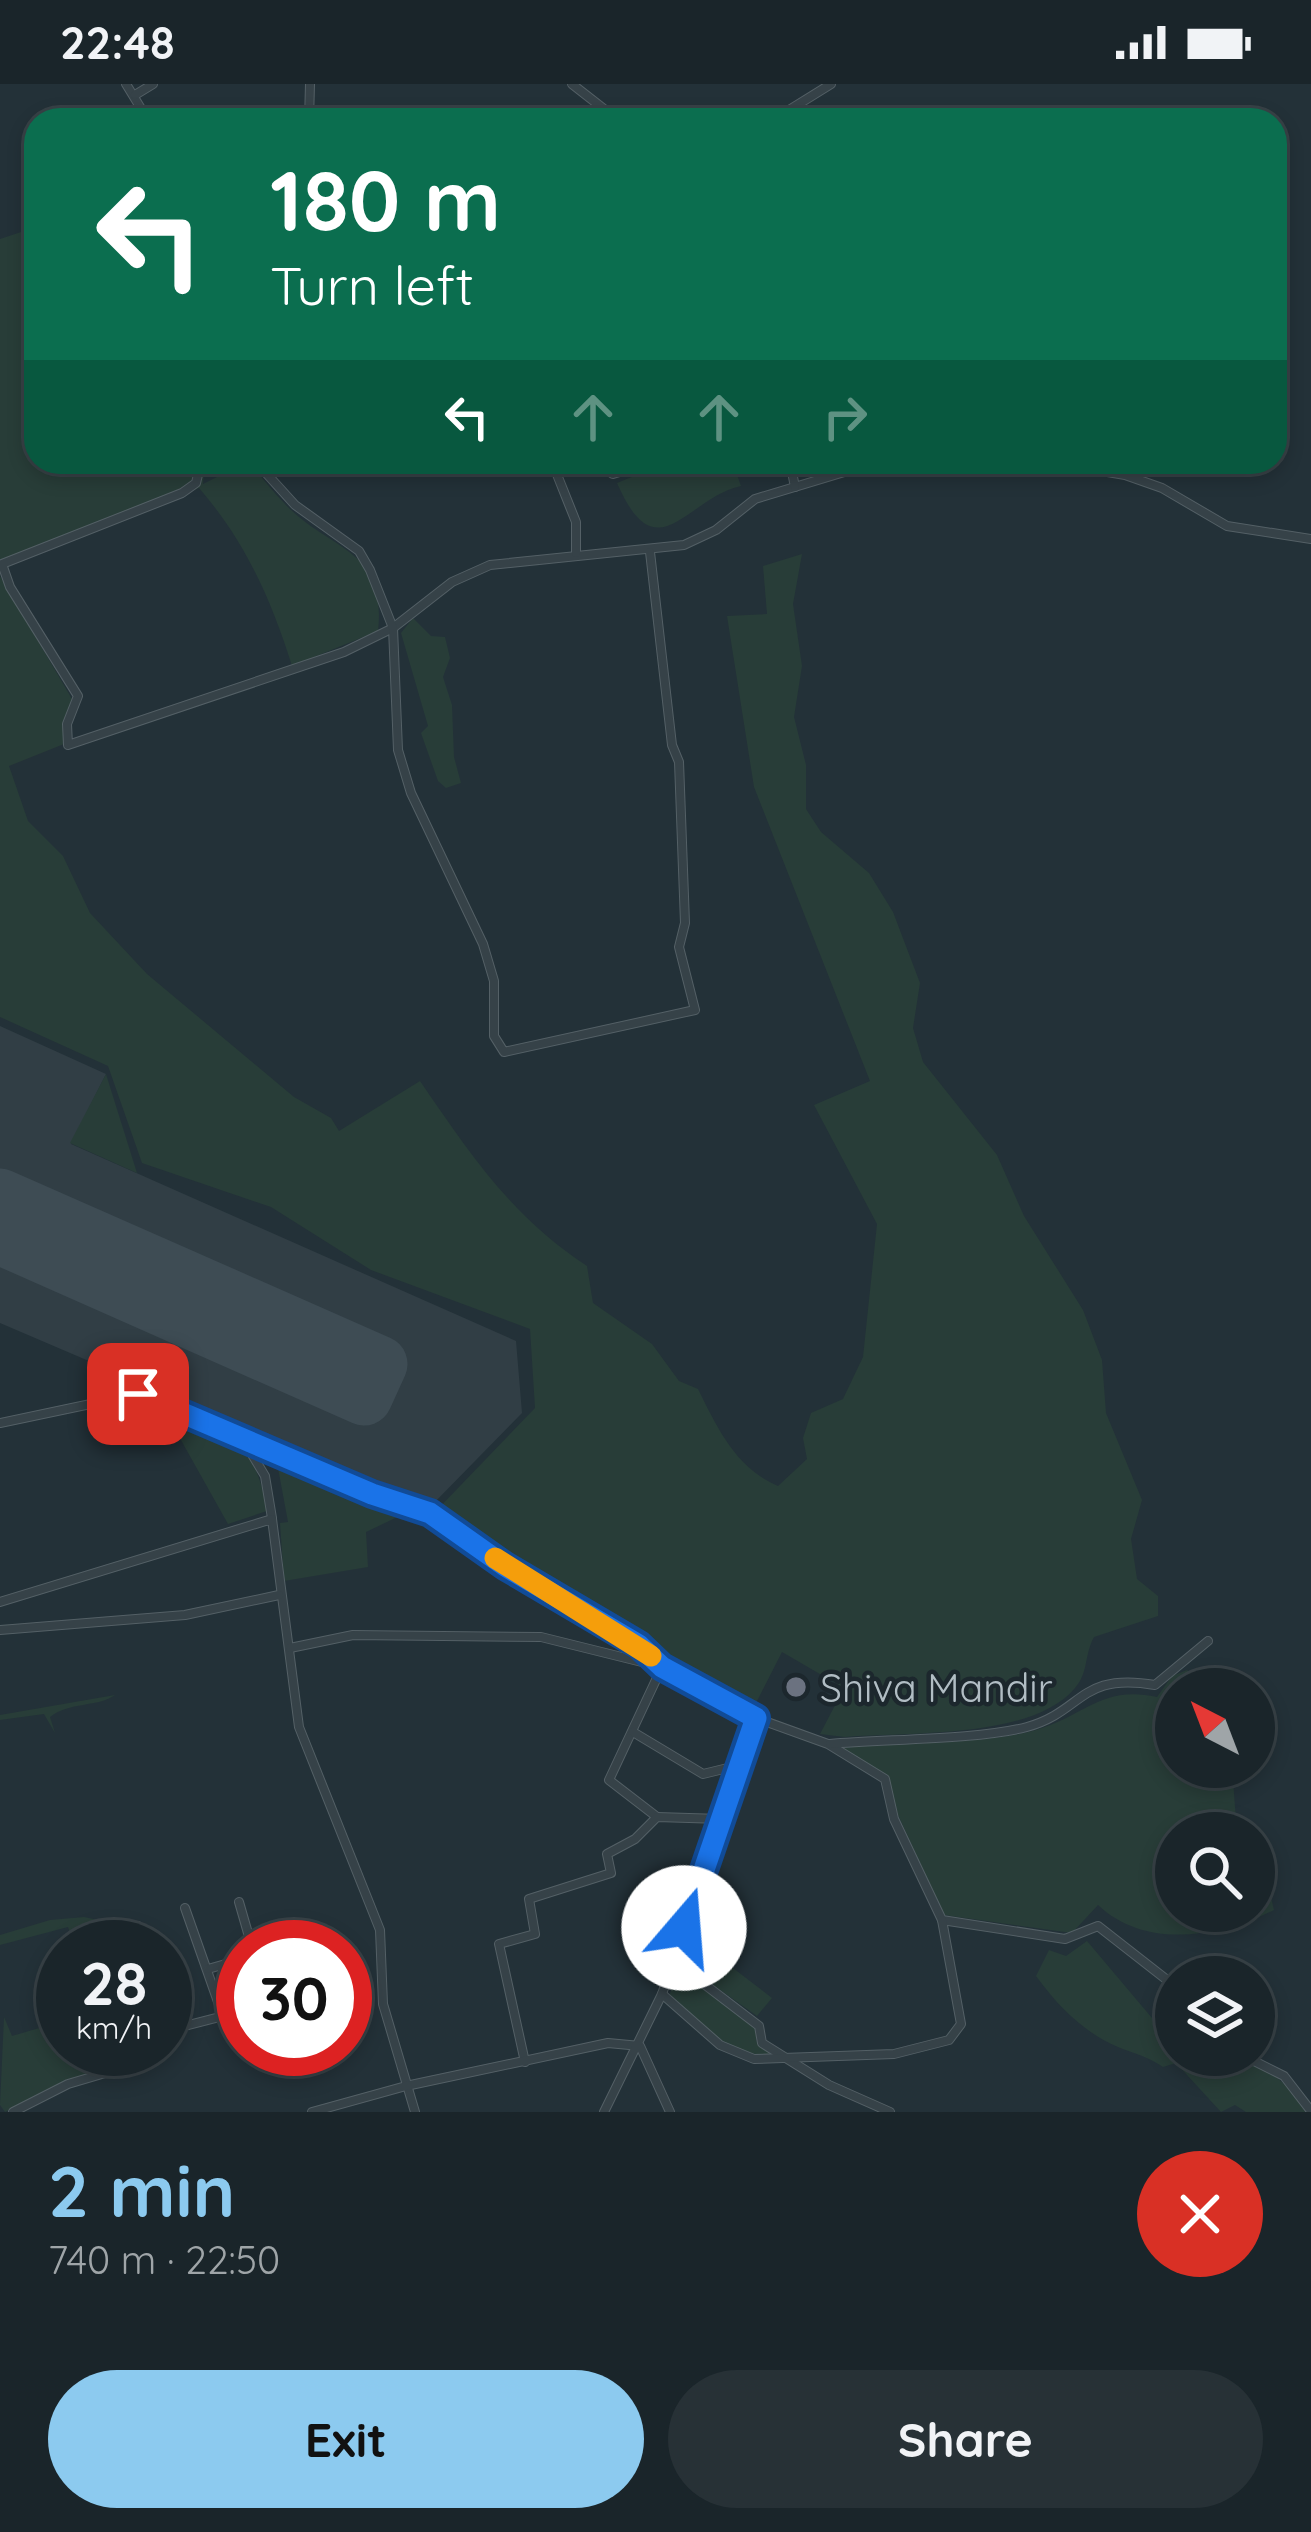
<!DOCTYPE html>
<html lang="en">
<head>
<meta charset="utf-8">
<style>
	:root { --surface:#1a252a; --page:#273136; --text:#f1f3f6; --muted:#9fa5a8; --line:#384247; --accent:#8ccaef }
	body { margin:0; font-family:Quicksand,sans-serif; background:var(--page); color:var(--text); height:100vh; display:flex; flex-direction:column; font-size:45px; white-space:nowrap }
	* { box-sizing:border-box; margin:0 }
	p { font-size:39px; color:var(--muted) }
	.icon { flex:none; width:66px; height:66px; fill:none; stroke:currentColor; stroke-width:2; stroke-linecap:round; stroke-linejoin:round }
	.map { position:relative; height:2028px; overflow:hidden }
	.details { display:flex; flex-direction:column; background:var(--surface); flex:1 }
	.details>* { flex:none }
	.top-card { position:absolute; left:24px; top:24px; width:1263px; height:366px; border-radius:36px; box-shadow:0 6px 18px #0003,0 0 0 3px var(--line); background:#0b6e4f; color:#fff; overflow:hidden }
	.needle { width:78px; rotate:318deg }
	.fabs { position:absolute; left:1155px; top:1584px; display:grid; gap:24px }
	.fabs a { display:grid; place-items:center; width:120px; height:120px; border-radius:50%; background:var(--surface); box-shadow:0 6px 18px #0003,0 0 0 3px var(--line); font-size:60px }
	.speed { position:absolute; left:36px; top:1836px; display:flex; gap:24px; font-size:60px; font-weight:700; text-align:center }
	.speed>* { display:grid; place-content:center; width:156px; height:156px; border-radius:50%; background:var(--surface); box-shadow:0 6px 18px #0003,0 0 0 3px var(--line); line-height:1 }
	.speed small { font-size:30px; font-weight:400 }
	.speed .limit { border:18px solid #d22; background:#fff; color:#111 }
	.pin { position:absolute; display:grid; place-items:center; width:102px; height:102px; color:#fff; margin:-51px; border-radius:24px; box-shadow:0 6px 18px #0006 }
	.me { position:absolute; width:132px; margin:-66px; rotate:18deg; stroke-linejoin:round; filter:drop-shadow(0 0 9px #0008) }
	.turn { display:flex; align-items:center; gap:42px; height:252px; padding:0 48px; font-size:54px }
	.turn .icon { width:156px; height:156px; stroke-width:2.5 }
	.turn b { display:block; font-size:84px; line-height:102px }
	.lanes { display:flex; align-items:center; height:114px; padding:0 48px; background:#0003; justify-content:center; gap:60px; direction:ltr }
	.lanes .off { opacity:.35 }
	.round { display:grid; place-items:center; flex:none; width:126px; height:126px; border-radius:63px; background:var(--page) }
	.headline { display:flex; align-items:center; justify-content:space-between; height:204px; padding:0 48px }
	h1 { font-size:72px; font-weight:800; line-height:90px; color:var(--accent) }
	.cta { display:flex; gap:24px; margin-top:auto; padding:24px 48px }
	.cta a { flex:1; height:138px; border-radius:72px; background:var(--accent); color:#111; font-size:48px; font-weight:800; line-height:138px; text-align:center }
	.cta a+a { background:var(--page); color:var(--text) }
	.status { display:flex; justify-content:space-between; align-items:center; height:84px; padding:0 60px; background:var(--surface); direction:ltr }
	.status svg { height:33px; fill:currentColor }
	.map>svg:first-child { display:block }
	.airport { fill:#313e45 }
	.green { fill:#283d38 }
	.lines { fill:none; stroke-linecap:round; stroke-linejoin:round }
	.runway { stroke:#3e4c54; stroke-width:57 }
	.minor-casing { stroke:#546066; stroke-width:10 }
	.minor { stroke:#364248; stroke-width:8 }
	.route-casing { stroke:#114b97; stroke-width:30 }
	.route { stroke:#1a73e8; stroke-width:21 }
	.slow { stroke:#f59e0b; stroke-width:21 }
	.worship-dot { fill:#6b7280; stroke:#1c272d; stroke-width:4.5 }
	.labels { text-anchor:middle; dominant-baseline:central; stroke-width:9; stroke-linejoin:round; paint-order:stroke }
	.poi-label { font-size:39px; fill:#b1bdc4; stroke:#1c272d; text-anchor:start }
</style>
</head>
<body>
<div class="status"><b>22:48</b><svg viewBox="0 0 49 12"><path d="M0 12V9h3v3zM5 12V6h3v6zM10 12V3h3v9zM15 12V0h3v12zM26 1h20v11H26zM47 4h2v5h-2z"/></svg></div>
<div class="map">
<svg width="1311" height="2028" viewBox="0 0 1311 2028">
	<rect width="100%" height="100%" fill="#233138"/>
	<path class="airport" d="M0,942l106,48 -35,70 445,197 6,72 -92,94 -430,-184z"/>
	<g class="green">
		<path d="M36,143v235h169l-2,22 44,-22c18,17 32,39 52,55 44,36 87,39 79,114l-86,35c-21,-67 -47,-125 -93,-178l-199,80v-329z"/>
		<path d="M661,381l75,7 5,14c-55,12 -84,89 -124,-3z"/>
		<path d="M802,470l-9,50 9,62 -8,51 12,48v44l15,23 48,41 24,39 27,71 -7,45 10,34 74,93 27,61 59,94 19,50 4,53 36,87 -11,39 6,40 21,17v20l-64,21c-10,18 -5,35 -19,51 -42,51 -167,44 -230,49l-25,-3 24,-46 -62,-36 -26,51 -101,-52 -221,-138 101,-105 -5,-79 -159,-59 -100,-63 -129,-44 -34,-97 -108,-49v-441l72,123 -9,23 1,22 -55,22 19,55 35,35 27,57 57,61 147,123 37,21 8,13 81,-50c50,73 92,136 167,185l6,37 59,41 27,37 19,8c20,40 38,79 80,97l29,-27 -4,-21 8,-25 32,-14 20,-42 14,-133 -63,-119 56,-24 -116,-294 -27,-171 40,-2 -4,-48z"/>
		<path d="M413,534l18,18 14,1 5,21 -7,19 9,28 2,52 7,26 -15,5 -8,-7 -17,-48 7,-7 -27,-93z"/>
		<path d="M106,990l31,99 -67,-30z"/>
		<path d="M163,1324c61,25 93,32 104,103l-39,13z"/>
		<path d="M278,1384l132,43 -44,21 2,35 -84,14 -4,-58 8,-1z"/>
		<path d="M1187,1586l20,19h-31v78h56l5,66h-61v78h78v-54l11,15 9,38c-56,27 -128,40 -176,-5l-26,28 -128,-18 -46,-100 -10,-38 -46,-29c52,-5 147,-4 194,-18 49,-14 65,-45 121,-33l15,-21z"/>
		<path d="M115,1611c-16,12 -47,7 -65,22l5,16 -11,-19 -44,6v-5z"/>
		<path d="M84,1833l28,6 8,24h-45l-7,-20 -68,18v-10l50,-15z"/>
		<path d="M1087,1857l65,77 12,-8 12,12v33c66,0 91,1 132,57h-62l-11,-7 -14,7 -45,-49 -13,4c-16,-11 -28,-13 -45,-20 -34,-14 -61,-42 -82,-71l13,-26 17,6z"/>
		<path d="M686,1862l26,6 60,46 -15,18 -75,-53z"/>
		<path d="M679,1884l76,58 2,17 14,12c-42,2 -73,-33 -102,-59z"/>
		<path d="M4,1933l8,19 51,-15v28h86l1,6 -84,27 -61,30 -5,-7z"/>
	</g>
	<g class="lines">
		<path class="runway" d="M0,1113l379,167 -15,33 -364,-161"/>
		<defs>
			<g id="minor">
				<path d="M126,0l22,36"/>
				<path d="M572,0l46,36"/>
				<path d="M135,11l18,-11"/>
				<path d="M309,36l1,-36"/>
				<path d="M773,36l58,-36"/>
				<path d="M201,378l-5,21 -14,10 -180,71 8,23 68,109 -11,28 1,21 276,-93 49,-24 59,-46 38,-17 194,-20 32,-15 39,-31 106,-32 74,-5"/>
				<path d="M256,378l39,43 64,46 11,19 23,58 5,122 13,43 72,151 11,37v55l10,16 191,-42 -16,-63 6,-24 -6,-161 -7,-17 -22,-193"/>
				<path d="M552,378l24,60v31"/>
				<path d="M594,378l19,12 39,-12"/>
				<path d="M686,378l43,5 28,-5"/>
				<path d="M790,378l5,25"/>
				<path d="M1049,378l76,13 37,13 65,38 84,13"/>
				<path d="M0,1339l138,-29 26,10 208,90 58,19 75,53 134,79 23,22 94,51 72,26 57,35 9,40 48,101 123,19 33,-13 78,61"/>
				<path d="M242,1354l23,38 7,42"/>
				<path d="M0,1518l272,-83 27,208 81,203 3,74 32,108"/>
				<path d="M0,1546l185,-15 94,-20"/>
				<path d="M290,1564l63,-13 188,2 121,30 -53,113 48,37"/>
				<path d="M633,1648l70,42 37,-9"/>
				<path d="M830,1660c54,-5 147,-4 197,-17 57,-16 52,-55 128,-42l53,-44"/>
				<path d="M239,1818l13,45"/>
				<path d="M185,1824l38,108"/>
				<path d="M138,1842l8,21"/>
				<path d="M674,1877l85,65 3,17 67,42 61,27"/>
				<path d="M208,1885l35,-10"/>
				<path d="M662,1910l58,51 34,14 140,-5 55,-14 12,-16 -19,-104"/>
				<path d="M165,1914l11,30"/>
				<path d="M165,1947l78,-20"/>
				<path d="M1242,1971l42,21 27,35"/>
				<path d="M525,1978l-26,-118 36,-10 -6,-35 82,-26 -4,-19 28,-15 22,-22 64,2"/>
				<path d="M13,2028l55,-28 88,-26 -3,-9"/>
				<path d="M312,2028l94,-26 202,-43 32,3 30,66"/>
				<path d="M604,2028l58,-118 94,-276"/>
			</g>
		</defs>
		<use href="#minor" class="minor-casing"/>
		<use href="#minor" class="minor"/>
	</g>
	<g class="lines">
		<defs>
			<path id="route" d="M138,1310l234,100 58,19 75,53 134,79 23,22 94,51 -72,210"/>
		</defs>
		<use href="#route" class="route-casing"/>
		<use href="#route" class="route"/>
		<path class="slow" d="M495,1474l156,98"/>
	</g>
	<circle class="worship-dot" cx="796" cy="1603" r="12"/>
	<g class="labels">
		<g class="poi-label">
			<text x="820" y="1603">Shiva Mandir</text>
		</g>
	</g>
</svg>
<div class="fabs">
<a><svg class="needle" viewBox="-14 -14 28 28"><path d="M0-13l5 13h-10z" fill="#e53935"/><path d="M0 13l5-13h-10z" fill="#9fa5a8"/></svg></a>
<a><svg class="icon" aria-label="search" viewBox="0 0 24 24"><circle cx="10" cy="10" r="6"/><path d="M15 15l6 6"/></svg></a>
<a><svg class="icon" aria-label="layers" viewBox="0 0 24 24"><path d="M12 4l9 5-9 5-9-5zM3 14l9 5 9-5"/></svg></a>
</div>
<div class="speed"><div>28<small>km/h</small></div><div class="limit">30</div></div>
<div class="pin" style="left:138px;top:1310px;background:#d93025"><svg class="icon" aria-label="arrive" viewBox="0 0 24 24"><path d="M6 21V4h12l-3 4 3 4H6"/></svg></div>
<svg class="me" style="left:684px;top:1844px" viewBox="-20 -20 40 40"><circle r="19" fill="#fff"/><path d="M0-13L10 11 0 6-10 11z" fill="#1a73e8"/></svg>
<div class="top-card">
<div class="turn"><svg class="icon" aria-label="left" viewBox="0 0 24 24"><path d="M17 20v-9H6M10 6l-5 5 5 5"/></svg><div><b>180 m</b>Turn left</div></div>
<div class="lanes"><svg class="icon" aria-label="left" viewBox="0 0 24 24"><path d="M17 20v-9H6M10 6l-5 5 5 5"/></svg><svg class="icon off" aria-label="ahead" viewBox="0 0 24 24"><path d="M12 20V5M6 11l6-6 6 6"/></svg><svg class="icon off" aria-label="ahead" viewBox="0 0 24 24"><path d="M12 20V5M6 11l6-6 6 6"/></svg><svg class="icon off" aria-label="right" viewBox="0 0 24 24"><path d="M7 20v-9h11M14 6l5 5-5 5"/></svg></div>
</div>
</div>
<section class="details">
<div class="headline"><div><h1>2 min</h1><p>740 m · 22:50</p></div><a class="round" style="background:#d93025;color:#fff"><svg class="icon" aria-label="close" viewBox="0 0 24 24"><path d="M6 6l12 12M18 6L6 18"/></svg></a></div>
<div class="cta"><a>Exit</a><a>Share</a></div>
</section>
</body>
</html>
